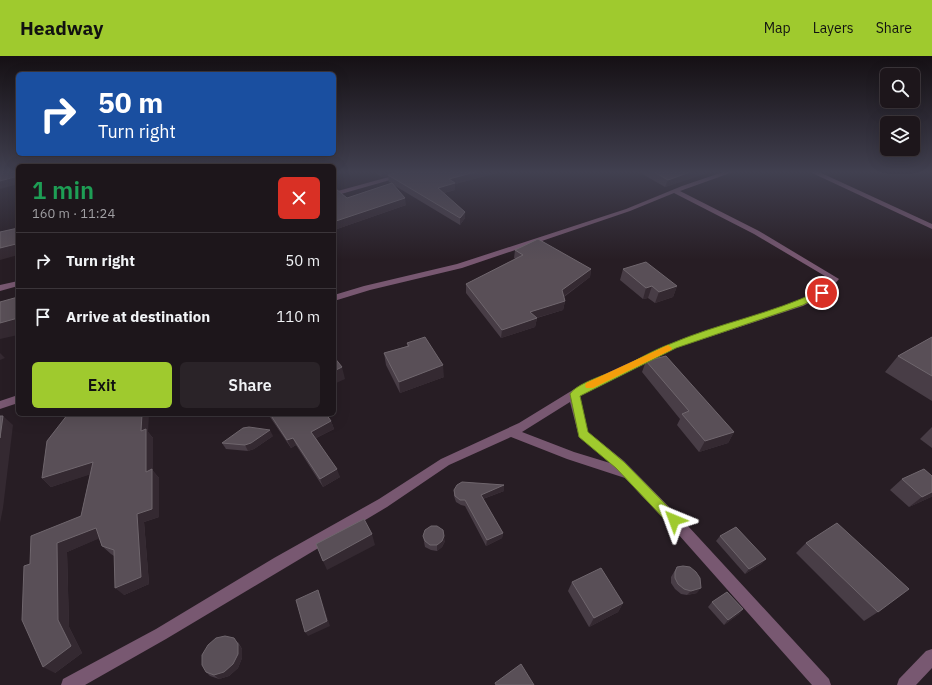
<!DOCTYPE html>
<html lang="en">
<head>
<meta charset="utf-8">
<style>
	:root { --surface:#1d161b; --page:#2a2328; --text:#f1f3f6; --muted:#a09fa3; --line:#3b353a; --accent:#9fca2e }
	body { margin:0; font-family:"IBM Plex Sans",sans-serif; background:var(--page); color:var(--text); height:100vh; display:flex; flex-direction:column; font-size:15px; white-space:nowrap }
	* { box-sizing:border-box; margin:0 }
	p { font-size:13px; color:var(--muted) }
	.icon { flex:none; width:22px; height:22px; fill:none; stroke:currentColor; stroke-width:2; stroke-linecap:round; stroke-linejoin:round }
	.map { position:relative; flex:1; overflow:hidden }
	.side { position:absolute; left:16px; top:108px; width:320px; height:252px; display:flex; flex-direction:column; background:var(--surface); border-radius:6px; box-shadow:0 4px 16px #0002,0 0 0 1px var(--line) }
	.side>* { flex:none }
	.banner { position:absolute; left:16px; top:16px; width:320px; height:84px; border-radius:6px; box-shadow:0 4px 16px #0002,0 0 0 1px var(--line); background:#1a4fa0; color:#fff; overflow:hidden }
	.tools { position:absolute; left:880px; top:12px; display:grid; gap:8px }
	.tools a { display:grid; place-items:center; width:40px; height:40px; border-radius:6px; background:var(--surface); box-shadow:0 4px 16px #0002,0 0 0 1px var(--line); font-size:20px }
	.pin { position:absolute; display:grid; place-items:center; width:34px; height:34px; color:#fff; margin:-17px; border:2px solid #fff; border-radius:50%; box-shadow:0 1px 4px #0007 }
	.me { position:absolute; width:44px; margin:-22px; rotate:316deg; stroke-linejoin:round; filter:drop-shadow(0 0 3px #0008) }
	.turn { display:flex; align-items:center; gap:14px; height:84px; padding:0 16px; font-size:18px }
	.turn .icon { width:52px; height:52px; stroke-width:2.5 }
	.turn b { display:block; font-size:28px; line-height:34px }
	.round { display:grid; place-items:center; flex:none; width:42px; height:42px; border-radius:6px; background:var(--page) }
	.overview { display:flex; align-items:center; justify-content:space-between; height:68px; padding:0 16px }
	h1 { font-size:24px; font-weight:600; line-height:30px; color:#1e9e55 }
	.cta { display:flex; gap:8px; margin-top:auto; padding:8px 16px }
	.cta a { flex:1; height:46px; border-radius:6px; background:var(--accent); color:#111; font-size:16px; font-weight:600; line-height:46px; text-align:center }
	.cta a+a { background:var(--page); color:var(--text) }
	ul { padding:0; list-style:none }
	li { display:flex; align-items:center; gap:12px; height:56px; padding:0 16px; border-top:1px solid var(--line) }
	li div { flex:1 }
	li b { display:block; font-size:15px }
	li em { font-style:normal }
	header { display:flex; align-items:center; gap:24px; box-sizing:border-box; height:56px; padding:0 20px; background:var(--accent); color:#111 }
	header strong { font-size:19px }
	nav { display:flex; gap:22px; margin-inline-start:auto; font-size:14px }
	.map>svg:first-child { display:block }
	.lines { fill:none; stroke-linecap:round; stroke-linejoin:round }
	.minor { fill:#785871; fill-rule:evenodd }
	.wall { fill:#483d46 }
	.shaded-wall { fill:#342931 }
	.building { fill:#594f57; stroke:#6f666d }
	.route { fill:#9fca2e; stroke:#67831e }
	.slow { fill:#f59e0b }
</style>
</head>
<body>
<header>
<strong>Headway</strong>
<nav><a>Map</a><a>Layers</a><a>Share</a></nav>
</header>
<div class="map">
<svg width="932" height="629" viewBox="0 0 932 629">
	<rect width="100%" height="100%" fill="#271d24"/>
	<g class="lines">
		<g class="minor">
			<path d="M407,116h11l-84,24v-4z"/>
			<path d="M723,116h10l-53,19 79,40 80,48 -14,16 -22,11 -127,42 -96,48 8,36 36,29 64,65 141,153 2,6h-19l-134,-151 -53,-56 -58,-19 -56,-22 -62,28 -62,42 -221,132 -81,46h-24l2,-6 93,-50 118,-71 105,-59 62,-40 78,-36 62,-38 89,-41 127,-42 22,-11 11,-12 -76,-45 -80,-41 -44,18 -168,57 -92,22 -36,11v-6l30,-9 93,-22 169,-55 56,-23zM570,346l9,35 31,26 -36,-11 -52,-20z"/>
			<path d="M810,116h9l113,52v5z"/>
			<path d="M18,225v5l-18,5v-6z"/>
			<path d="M18,339v8l-18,6v-8z"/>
			<path d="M932,593v19l-16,17h-19l2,-6 27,-28z"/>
		</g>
	</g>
	<g class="wall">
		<path d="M377,116h123l-45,12v6l-11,3 21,25 -5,7 -68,-41 14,21 -69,24 -3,-4v-35l13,8 44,-15 -2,-1 -1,-6 -6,1 -4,-2z"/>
		<path d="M639,116h71l-45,15z"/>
		<path d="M515,194l76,19 -1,8 -26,20 1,4 -2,9 -26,8 -2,9 -34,11 -35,-45v-9l50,-25 -2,-1z"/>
		<path d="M623,213l54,17 -4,11 -18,6 -7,-5 -5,1 -23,-19z"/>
		<path d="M932,281v64l-47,-29 13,-16z"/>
		<path d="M407,287l37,34 -44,16 -14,-28 -2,-12 23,-7z"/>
		<path d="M646,305l88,71 -6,11 -29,9 -22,-27 3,-6 -38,-47z"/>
		<path d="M268,358h58l5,7 3,8 -18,9 24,39 -17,10 -27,-42 -5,3z"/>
		<path d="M932,371v21l-12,-9z"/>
		<path d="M148,376l5,6v33l6,7v39l-15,5 5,62 -25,11 -10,-39 -3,-2 -9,-8 -3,-8 -32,14 2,75 13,26 -27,20 -25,-109 51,-48 9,-42 -39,13 -9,-9z"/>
		<path d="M273,380l-19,13 -6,2 -22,-2 -4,-6z"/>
		<path d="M902,423l29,18 -22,10 -19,-17z"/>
		<path d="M454,434l50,1 -21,8 20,34 -1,5 -16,8 -21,-40 -4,-1 -5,-3 -2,-6z"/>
		<path d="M423,480l22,5 -3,6 -5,4 -6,-1 -6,-3z"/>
		<path d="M720,480l46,23 -5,5 -16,10 -29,-33z"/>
		<path d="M806,487l72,69 -14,9 -68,-68z"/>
		<path d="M677,511l20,26 -10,2 -6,-1 -6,-5 -4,-6v-6z"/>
		<path d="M572,526l51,21 -5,9 -29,15 -21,-36z"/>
		<path d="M712,546l31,7 -4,5 -15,11 -16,-18z"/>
		<path d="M238,586l4,7v9l-4,10 -9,8 -10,3 -9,-3 -4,-4z"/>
	</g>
	<g class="shaded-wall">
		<path d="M381,116h19l-18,5z"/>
		<path d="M475,116h25l-45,12v6l-17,4v-6l11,-9z"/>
		<path d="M690,116h20l-45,15 3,-7z"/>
		<path d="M18,120v8l-18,5v-8z"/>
		<path d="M405,142l1,7 -69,24 -1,-8z"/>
		<path d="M465,156v6l-5,7v-7z"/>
		<path d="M16,188l2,2v9l-18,5v-12z"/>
		<path d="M591,213l-1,8 -30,22 2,-9z"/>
		<path d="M652,230l-4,12 -5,1 3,-11z"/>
		<path d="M677,230l-4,11 -18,6 4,-11z"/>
		<path d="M565,245l-2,9 -34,10 1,-8z"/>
		<path d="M18,262v17l-18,4v-16z"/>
		<path d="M537,262l-2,9 -34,11 1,-8z"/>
		<path d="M0,297l5,5 -5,2z"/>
		<path d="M443,309l1,12 -44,16 -1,-11z"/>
		<path d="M342,311l3,12 -11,5v-13z"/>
		<path d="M142,358h7l-1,18 5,6v33l6,7v39l-15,5 5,62 -25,11 -9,-7 22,-74 4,-83z"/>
		<path d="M3,360l10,9 -10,83 -3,15v-85z"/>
		<path d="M331,365l3,8 -20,10 -3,-7z"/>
		<path d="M270,374l3,6 -19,13 -6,2 -3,-6z"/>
		<path d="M734,376l-6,11 -29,9 6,-11z"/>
		<path d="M293,382l3,7 -5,3 -4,-8z"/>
		<path d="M93,406l8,9 -50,16 -9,-9z"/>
		<path d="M337,413l3,8 -17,10 -3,-8z"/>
		<path d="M504,429v6l-24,9 1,-5z"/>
		<path d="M932,436v5h-1l-22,10 13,-10z"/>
		<path d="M96,472l9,8 -38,16 2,75 13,26 -27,20 -12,-6 15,-47 -1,-77z"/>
		<path d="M503,477l-1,5 -16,8 1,-6z"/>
		<path d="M372,478l3,11 -48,25 -4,-9z"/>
		<path d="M444,480l1,5 -3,6 -5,4v-6z"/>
		<path d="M766,503l-5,5 -16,10 4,-5z"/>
		<path d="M701,532l-4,5 -10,2 4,-4z"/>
		<path d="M318,534l2,5 10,31 -22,10 -3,-4z"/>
		<path d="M623,547l-5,9 -29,15 5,-9z"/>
		<path d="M743,553l-4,5 -15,11 4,-5z"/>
		<path d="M234,582l8,11v9l-4,10 -9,8 -10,3 -5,-4z"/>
	</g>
	<g class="building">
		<path d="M0,116h18v4l-18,5z"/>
		<path d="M399,116h76l-26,7 6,4 -17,5 27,24 -5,6 -72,-43z"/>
		<path d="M654,116h36l-22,8z"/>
		<path d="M392,127l13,15 -69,23 -2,-2v-29l2,-1 11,9z"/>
		<path d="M18,172v17l-2,-1 -16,4v-16z"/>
		<path d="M538,183l53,30 -29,21 3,11 -35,11 7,6 -35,12 -36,-46 57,-29 -8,-5z"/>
		<path d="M646,206l31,24 -18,6 -7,-6 -6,2 -23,-19z"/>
		<path d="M18,241v21l-18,5v-21z"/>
		<path d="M425,281l18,28 -44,17 -15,-29 25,-7 -2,-3z"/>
		<path d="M932,281v39l-34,-20z"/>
		<path d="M666,300l68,76 -29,9 -23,-27 7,-3 -43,-50z"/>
		<path d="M334,301l8,10 -8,4z"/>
		<path d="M68,358h74l-1,17 5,-2v43l6,-3v40l-15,5 4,63 -26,11 -1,-38 -12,-4 -6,-18 -39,15 1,77 13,26 -28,21 -21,-47 2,-54 6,-2 1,-28 50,-20 12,-54 -51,16 5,-37z"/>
		<path d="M270,358h56l5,7 -20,11 26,37 -17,10 -27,-41 -6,2z"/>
		<path d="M0,360h3l-3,22z"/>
		<path d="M249,371l21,3 -19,13 -6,2 -23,-2 21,-15z"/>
		<path d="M924,413l8,7v16l-10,5 -20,-18z"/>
		<path d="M462,426l42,3 -23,10 22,38 -16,7 -22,-40h-5l-5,-4 -1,-6 3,-5z"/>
		<path d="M364,463l8,15 -49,27 -7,-17z"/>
		<path d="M837,467l72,66 -31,23 -72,-69z"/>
		<path d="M431,470h6l6,4 1,6 -2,5 -5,4h-7l-5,-4 -2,-5 2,-6z"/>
		<path d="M736,471l30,32 -17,10 -29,-33z"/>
		<path d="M683,510l7,1 6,5 4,6 1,10 -10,3 -7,-2 -6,-5 -3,-6v-6l2,-5z"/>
		<path d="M601,512l22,35 -29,15 -22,-36z"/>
		<path d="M318,534l9,31 -22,11 -9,-32z"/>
		<path d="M727,536l16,17 -15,11 -16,-18z"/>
		<path d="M225,580l9,2 4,6v10l-5,10 -9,8 -10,3 -8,-3 -4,-7v-10l6,-10 8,-7z"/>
		<path d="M521,608l13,21h-38l-1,-2z"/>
	</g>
	<linearGradient id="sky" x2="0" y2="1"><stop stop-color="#151014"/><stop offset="0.57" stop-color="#414050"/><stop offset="1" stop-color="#414050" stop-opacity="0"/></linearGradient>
	<rect width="932" height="204" fill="url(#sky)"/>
	<path class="route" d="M819,235h3l4,2 -23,12 -127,43 -96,48 8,36 36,30 54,55 1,3 -1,4 -4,2 -5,-2 -53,-56 -37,-31 -9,-43c6,-10 34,-19 45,-23 19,-9 36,-20 55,-27 49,-21 101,-30 149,-53z"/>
	<path class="slow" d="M668,289l4,3 -1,2 -78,38h-7l-1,-2 1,-3z"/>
</svg>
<div class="tools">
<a><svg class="icon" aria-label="search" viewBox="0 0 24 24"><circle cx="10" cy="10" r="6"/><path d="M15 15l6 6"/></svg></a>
<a><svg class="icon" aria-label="layers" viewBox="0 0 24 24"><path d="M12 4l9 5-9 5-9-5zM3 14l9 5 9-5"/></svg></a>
</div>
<div class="pin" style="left:822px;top:237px;background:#d93025"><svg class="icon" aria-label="arrive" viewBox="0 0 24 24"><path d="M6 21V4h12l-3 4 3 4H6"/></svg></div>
<svg class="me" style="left:674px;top:464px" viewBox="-20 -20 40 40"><path d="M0-17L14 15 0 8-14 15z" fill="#9fca2e" stroke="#fff" stroke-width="4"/></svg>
<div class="banner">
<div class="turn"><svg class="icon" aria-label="right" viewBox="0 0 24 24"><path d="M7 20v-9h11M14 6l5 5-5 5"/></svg><div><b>50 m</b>Turn right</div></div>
</div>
<section class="side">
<div class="overview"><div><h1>1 min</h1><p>160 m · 11:24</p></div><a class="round" style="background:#d93025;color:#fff"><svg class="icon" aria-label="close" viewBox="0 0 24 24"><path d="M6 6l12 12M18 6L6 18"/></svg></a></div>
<ul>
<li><svg class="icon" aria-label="right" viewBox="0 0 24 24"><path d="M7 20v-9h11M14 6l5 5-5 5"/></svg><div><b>Turn right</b></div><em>50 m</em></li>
<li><svg class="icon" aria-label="arrive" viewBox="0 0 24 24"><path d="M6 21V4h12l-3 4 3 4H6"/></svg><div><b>Arrive at destination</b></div><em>110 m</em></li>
</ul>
<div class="cta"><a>Exit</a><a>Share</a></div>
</section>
</div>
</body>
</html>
